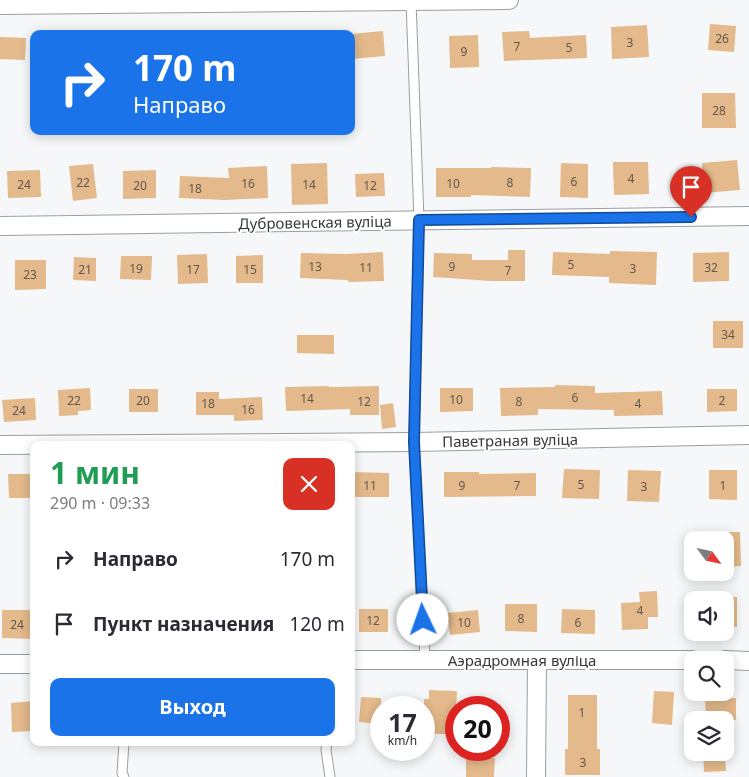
<!DOCTYPE html>
<html lang="ru">
<head>
<meta charset="utf-8">
<style>
	:root { --surface:#fff; --page:#f7f7f7; --text:#2b2b33; --muted:#7c7c81; --accent:#1a73e8 }
	body { margin:0; font-family:"Noto Sans",sans-serif; background:var(--page); color:var(--text); height:100vh; display:flex; flex-direction:column; font-size:19px; white-space:nowrap }
	* { box-sizing:border-box; margin:0 }
	p { font-size:16px; color:var(--muted) }
	.icon { flex:none; width:28px; height:28px; fill:none; stroke:currentColor; stroke-width:2; stroke-linecap:round; stroke-linejoin:round }
	.map { position:relative; flex:1; overflow:hidden }
	.drawer { position:absolute; left:30px; top:441px; width:325px; height:305px; display:flex; flex-direction:column; background:var(--surface); border-radius:10px; box-shadow:0 2px 12px #0003 }
	.drawer>* { flex:none }
	.banner { position:absolute; left:30px; top:30px; width:325px; height:105px; border-radius:10px; box-shadow:0 2px 12px #0003; background:#1a73e8; color:#fff; overflow:hidden }
	.needle { width:32px; rotate:123deg }
	.fabs { position:absolute; left:684px; top:531px; display:grid; gap:10px }
	.fabs a { display:grid; place-items:center; width:50px; height:50px; border-radius:10px; background:var(--surface); box-shadow:0 2px 12px #0003; font-size:25px }
	.speed { position:absolute; left:370px; top:696px; display:flex; gap:10px; font-size:25px; font-weight:700; text-align:center }
	.speed>* { display:grid; place-content:center; width:65px; height:65px; border-radius:50%; background:var(--surface); box-shadow:0 2px 12px #0003; line-height:1 }
	.speed small { font-size:12px; font-weight:400 }
	.speed .limit { border:8px solid #d22; background:#fff; color:#111 }
	.pin { position:absolute; display:grid; place-items:center; width:42px; height:42px; color:#fff; margin:-51px -21px; border-radius:50% 50% 50% 0; rotate:-45deg; box-shadow:0 0 5px #0007 }
	.pin .icon { rotate:45deg }
	.me { position:absolute; width:55px; margin:-28px; rotate:357deg; stroke-linejoin:round; filter:drop-shadow(0 0 4px #0008) }
	.turn { display:flex; align-items:center; gap:18px; height:105px; padding:0 20px; font-size:22px }
	.turn .icon { width:65px; height:65px; stroke-width:2.5 }
	.turn b { display:block; font-size:35px; line-height:42px }
	.round { display:grid; place-items:center; flex:none; width:52px; height:52px; border-radius:10px; background:var(--page) }
	.summary { display:flex; align-items:center; justify-content:space-between; height:85px; padding:0 20px }
	h1 { font-size:30px; font-weight:700; line-height:38px; color:#1e9e55 }
	.primary-button { display:flex; gap:10px; margin-top:auto; padding:10px 20px }
	.primary-button a { flex:1; height:58px; border-radius:10px; background:var(--accent); color:#fff; font-size:20px; font-weight:700; line-height:58px; text-align:center }
	ul { padding:0; list-style:none }
	li { display:flex; align-items:center; gap:15px; height:65px; padding:0 20px }
	li div { flex:1 }
	li b { display:block; font-size:19px }
	li em { font-style:normal }
	.map>svg:first-child { display:block }
	.building { fill:#e4b98b }
	.lines { fill:none; stroke-linecap:round; stroke-linejoin:round }
	.service-casing { stroke:#9c9e9f; stroke-width:11 }
	.minor-casing { stroke:#9c9e9f; stroke-width:20 }
	.service { stroke:#fff; stroke-width:9 }
	.minor { stroke:#fff; stroke-width:18 }
	.route-casing { stroke:#114b97; stroke-width:12 }
	.route { stroke:#1a73e8; stroke-width:9 }
	.labels { text-anchor:middle; dominant-baseline:central; stroke-width:4; stroke-linejoin:round; paint-order:stroke }
	.number-label { font-size:12px; fill:#62584d }
	.street-label { font-size:15px; fill:#373838; stroke:#fff }
</style>
</head>
<body>
<div class="map">
<svg width="749" height="777" viewBox="0 0 749 777">
	<rect width="100%" height="100%" fill="#f5f7f8"/>
	<g class="building">
		<path d="M710,24l26,2 -2,26 -26,-2z"/>
		<path d="M647,25l2,32 -37,2 -1,-32z"/>
		<path d="M383,31l2,25 -33,3 -1,-25z"/>
		<path d="M529,31l1,7 56,-3 1,23 -83,3 -2,-29z"/>
		<path d="M478,35l1,32 -29,1 -1,-32z"/>
		<path d="M0,37l26,1 -1,22 -25,-1z"/>
		<path d="M702,93h33l1,35h-34z"/>
		<path d="M737,160l3,30 -36,3 -2,-30z"/>
		<path d="M613,162h35l1,32 -35,1z"/>
		<path d="M327,163l1,41 -36,1 -1,-41z"/>
		<path d="M561,163l27,1v34l-28,-1z"/>
		<path d="M93,164l4,34 -24,3 -4,-35z"/>
		<path d="M267,166l1,32 -43,2 -46,-2 1,-22 49,2 -1,-10z"/>
		<path d="M491,167l40,1 -1,29 -59,-2v2h-35v-29h55z"/>
		<path d="M40,170l1,27 -33,1 -1,-27z"/>
		<path d="M156,170v28l-33,1v-28z"/>
		<path d="M384,173l1,23 -29,1 -1,-23z"/>
		<path d="M508,250h17v31h-34l-58,-4 1,-24 38,1v6h36z"/>
		<path d="M610,251l47,1 -1,33 -47,-2v-6l-57,-2 1,-23 57,2z"/>
		<path d="M383,252l1,29 -36,1v-2l-48,-2 1,-25 46,1z"/>
		<path d="M729,252v29l-36,1v-29z"/>
		<path d="M207,254l1,29 -30,1 -1,-29z"/>
		<path d="M263,255v28h-27v-27z"/>
		<path d="M121,256h31l-1,24 -31,-1z"/>
		<path d="M74,257l22,1v23l-23,-1z"/>
		<path d="M15,260h31v29l-31,1z"/>
		<rect x="713" y="321" width="30" height="27"/>
		<path d="M297,335h37v19l-37,-1z"/>
		<path d="M555,385l40,1v7l67,-2 1,24 -49,1v-6l-76,-1v6l-37,1 -1,-28 55,-1z"/>
		<path d="M329,386v1l50,-1v29h-29v-6l-64,2 -1,-24z"/>
		<path d="M90,388l1,22 -13,1v4l-19,1 -1,-26z"/>
		<path d="M440,388h33v23l-33,1z"/>
		<rect x="129" y="389" width="29" height="23"/>
		<path d="M707,389h30v22l-30,1z"/>
		<path d="M196,392h23v7l43,-2 1,23 -29,1v-6h-38z"/>
		<path d="M35,398l1,22 -32,2 -2,-22z"/>
		<path d="M393,403l3,24 -14,2 -2,-24z"/>
		<path d="M564,469l36,1 -1,29 -37,-1z"/>
		<path d="M628,470l33,1 -2,31 -32,-1z"/>
		<path d="M709,470h28v30l-28,-1z"/>
		<path d="M351,472l38,1v24h-38z"/>
		<path d="M444,472h35v2l57,-1v23l-92,1z"/>
		<path d="M8,474h26v24h-25z"/>
		<path d="M725,532h15l1,34 -16,1z"/>
		<path d="M657,591l1,26h-10v12l-26,1 -1,-27 19,-1 -1,-10z"/>
		<path d="M725,597h12v30l-12,-1z"/>
		<path d="M505,604h32v28l-32,-1z"/>
		<rect x="359" y="609" width="29" height="23"/>
		<path d="M562,609l33,1v24l-34,-1z"/>
		<path d="M2,610h31v29l-31,-1z"/>
		<path d="M478,610l2,22 -30,3 -3,-22z"/>
		<path d="M429,690l28,1 -2,43h-26v-8h-5v-27h5z"/>
		<path d="M654,691l20,1 -2,33 -20,-2z"/>
		<path d="M568,695h29v54h3v26h-35v-26h3z"/>
		<path d="M361,697l20,1v26l-22,-2z"/>
		<path d="M705,698h31v22h-30z"/>
		<path d="M34,701v30l-22,1 -1,-29z"/>
		<path d="M703,752h22l1,19 -22,1z"/>
		<path d="M466,758h29l-1,19h-28z"/>
	</g>
	<g class="lines">
		<defs>
			<g id="service">
				<path d="M411,1l8,219 -5,222 11,217"/>
				<path d="M327,742l-1,8 4,27"/>
				<path d="M124,777l-2,-4 2,-31"/>
			</g>
			<g id="minor">
				<path d="M0,5l509,-5"/>
				<path d="M0,226l749,-10"/>
				<path d="M0,445l414,-3 335,-7"/>
				<path d="M351,660h341"/>
				<path d="M725,660l24,1"/>
				<path d="M0,664h34"/>
				<path d="M536,777l1,-117"/>
			</g>
		</defs>
		<use href="#service" class="service-casing"/>
		<use href="#minor" class="minor-casing"/>
		<use href="#service" class="service"/>
		<use href="#minor" class="minor"/>
	</g>
	<g class="lines">
		<defs>
			<path id="route" d="M423,620l-9,-178 5,-222 272,-3"/>
		</defs>
		<use href="#route" class="route-casing"/>
		<use href="#route" class="route"/>
	</g>
	<g class="labels">
		<g class="number-label">
			<text x="722" y="38">26</text>
			<text x="630" y="42">3</text>
			<text x="517" y="46">7</text>
			<text x="569" y="47">5</text>
			<text x="464" y="51">9</text>
			<text x="719" y="110">28</text>
			<text x="631" y="178">4</text>
			<text x="574" y="181">6</text>
			<text x="83" y="182">22</text>
			<text x="510" y="182">8</text>
			<text x="248" y="183">16</text>
			<text x="453" y="183">10</text>
			<text x="24" y="184">24</text>
			<text x="309" y="184">14</text>
			<text x="140" y="185">20</text>
			<text x="370" y="185">12</text>
			<text x="195" y="188">18</text>
			<text x="571" y="264">5</text>
			<text x="315" y="266">13</text>
			<text x="452" y="266">9</text>
			<text x="366" y="267">11</text>
			<text x="711" y="267">32</text>
			<text x="136" y="268">19</text>
			<text x="633" y="268">3</text>
			<text x="85" y="269">21</text>
			<text x="193" y="269">17</text>
			<text x="250" y="269">15</text>
			<text x="508" y="270">7</text>
			<text x="30" y="274">23</text>
			<text x="728" y="334">34</text>
			<text x="575" y="397">6</text>
			<text x="307" y="398">14</text>
			<text x="456" y="399">10</text>
			<text x="74" y="400">22</text>
			<text x="143" y="400">20</text>
			<text x="722" y="400">2</text>
			<text x="364" y="401">12</text>
			<text x="519" y="401">8</text>
			<text x="208" y="403">18</text>
			<text x="638" y="403">4</text>
			<text x="248" y="409">16</text>
			<text x="19" y="410">24</text>
			<text x="581" y="484">5</text>
			<text x="370" y="485">11</text>
			<text x="462" y="485">9</text>
			<text x="517" y="485">7</text>
			<text x="723" y="485">1</text>
			<text x="644" y="486">3</text>
			<text x="640" y="610">4</text>
			<text x="521" y="618">8</text>
			<text x="373" y="620">12</text>
			<text x="464" y="622">10</text>
			<text x="578" y="622">6</text>
			<text x="17" y="624">24</text>
			<text x="582" y="712">1</text>
			<text x="583" y="762">3</text>
		</g>
		<g class="street-label">
			<text transform="translate(315 222) rotate(-1)">Дубровенская вуліца</text>
			<text transform="translate(510 440) rotate(-1)">Паветраная вуліца</text>
			<text x="522" y="660">Аэрадромная вуліца</text>
		</g>
	</g>
</svg>
<div class="fabs">
<a><svg class="needle" viewBox="-14 -14 28 28"><path d="M0-13l5 13h-10z" fill="#e53935"/><path d="M0 13l5-13h-10z" fill="#7c7c81"/></svg></a>
<a><svg class="icon" aria-label="sound" viewBox="0 0 24 24"><path d="M4 9h4l5-4v14l-5-4H4zM17 9q2 3 0 6"/></svg></a>
<a><svg class="icon" aria-label="search" viewBox="0 0 24 24"><circle cx="10" cy="10" r="6"/><path d="M15 15l6 6"/></svg></a>
<a><svg class="icon" aria-label="layers" viewBox="0 0 24 24"><path d="M12 4l9 5-9 5-9-5zM3 14l9 5 9-5"/></svg></a>
</div>
<div class="speed"><div>17<small>km/h</small></div><div class="limit">20</div></div>
<div class="pin" style="left:691px;top:217px;background:#d93025"><svg class="icon" aria-label="arrive" viewBox="0 0 24 24"><path d="M6 21V4h12l-3 4 3 4H6"/></svg></div>
<svg class="me" style="left:423px;top:620px" viewBox="-20 -20 40 40"><circle r="19" fill="#fff"/><path d="M0-13L10 11 0 6-10 11z" fill="#1a73e8"/></svg>
<div class="banner">
<div class="turn"><svg class="icon" aria-label="right" viewBox="0 0 24 24"><path d="M7 20v-9h11M14 6l5 5-5 5"/></svg><div><b>170 m</b>Направо</div></div>
</div>
<section class="drawer">
<div class="summary"><div><h1>1 мин</h1><p>290 m · 09:33</p></div><a class="round" style="background:#d93025;color:#fff"><svg class="icon" aria-label="close" viewBox="0 0 24 24"><path d="M6 6l12 12M18 6L6 18"/></svg></a></div>
<ul>
<li><svg class="icon" aria-label="right" viewBox="0 0 24 24"><path d="M7 20v-9h11M14 6l5 5-5 5"/></svg><div><b>Направо</b></div><em>170 m</em></li>
<li><svg class="icon" aria-label="arrive" viewBox="0 0 24 24"><path d="M6 21V4h12l-3 4 3 4H6"/></svg><div><b>Пункт назначения</b></div><em>120 m</em></li>
</ul>
<div class="primary-button"><a>Выход</a></div>
</section>
</div>
</body>
</html>
